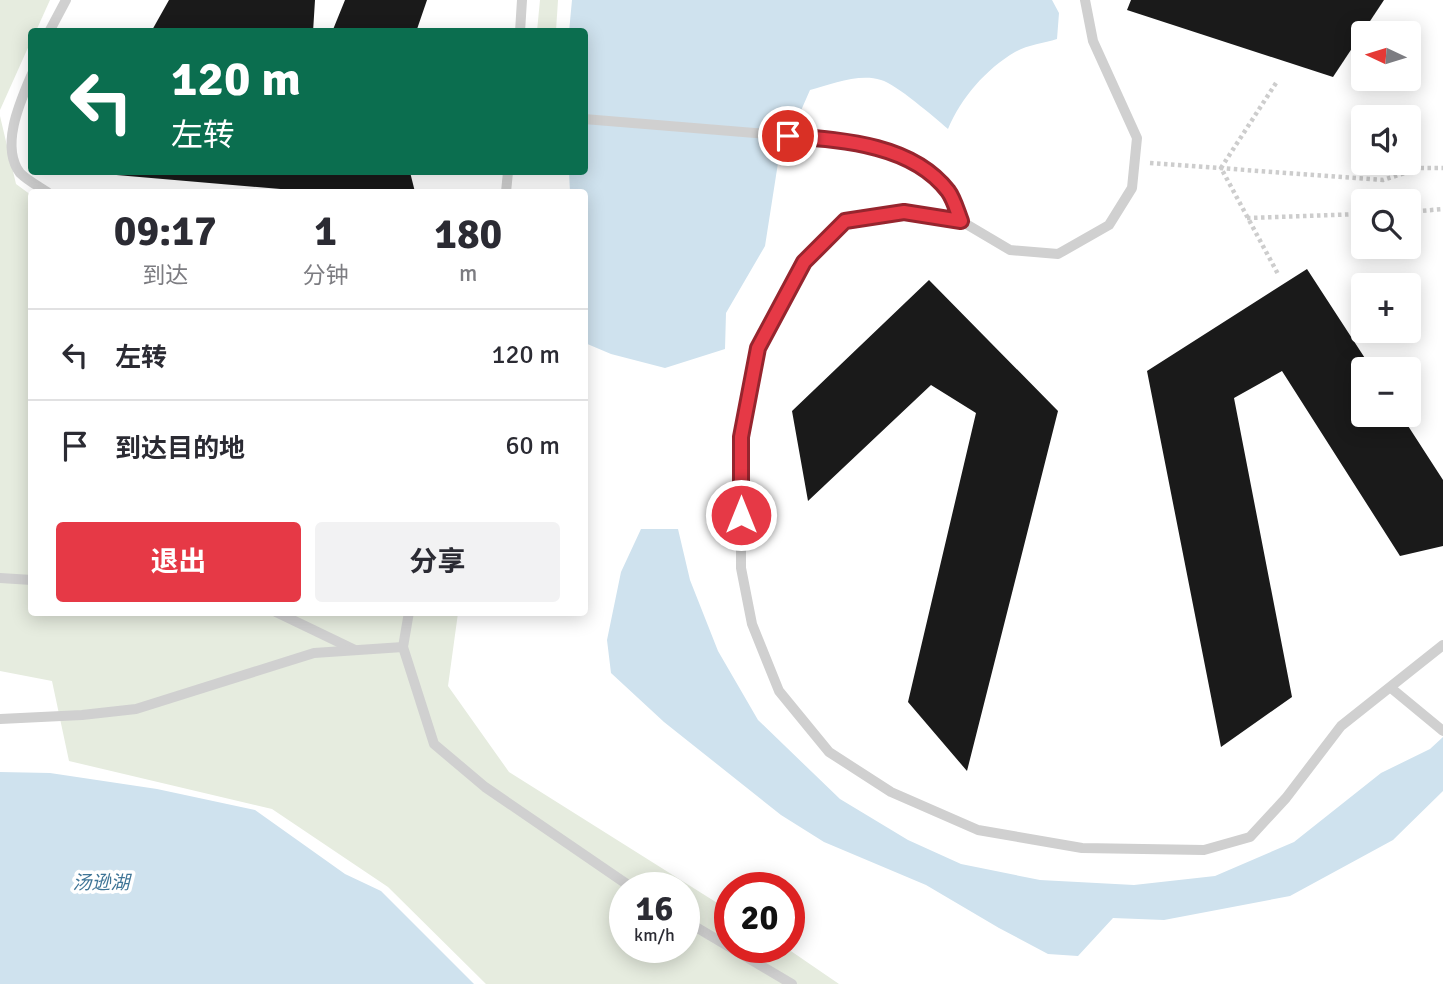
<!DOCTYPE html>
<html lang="zh">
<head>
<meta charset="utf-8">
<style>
	:root { --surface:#fff; --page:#f2f2f3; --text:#2b2b33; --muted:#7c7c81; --line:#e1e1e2; --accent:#e63946 }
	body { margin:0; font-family:Signika,"Noto Sans SC",sans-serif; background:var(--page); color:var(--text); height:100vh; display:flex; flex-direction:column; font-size:26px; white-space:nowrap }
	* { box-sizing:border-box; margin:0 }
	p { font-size:23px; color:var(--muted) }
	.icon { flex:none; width:38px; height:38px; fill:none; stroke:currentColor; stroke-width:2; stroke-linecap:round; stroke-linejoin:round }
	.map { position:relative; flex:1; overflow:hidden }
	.drawer { position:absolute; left:28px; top:189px; width:560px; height:427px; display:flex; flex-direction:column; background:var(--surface); border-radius:7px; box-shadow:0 4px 18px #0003 }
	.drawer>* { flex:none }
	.hud { position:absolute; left:28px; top:28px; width:560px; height:147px; border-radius:7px; box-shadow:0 4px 18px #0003; background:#0b6e4f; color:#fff; overflow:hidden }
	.needle { width:46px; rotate:274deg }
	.fabs { position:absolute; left:1351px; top:21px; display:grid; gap:14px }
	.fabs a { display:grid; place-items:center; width:70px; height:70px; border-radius:7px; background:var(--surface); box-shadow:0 4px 18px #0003; font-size:35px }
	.speed { position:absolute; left:609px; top:872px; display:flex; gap:14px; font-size:35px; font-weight:700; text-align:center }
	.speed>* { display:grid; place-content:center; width:91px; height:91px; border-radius:50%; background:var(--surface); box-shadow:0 4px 18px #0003; line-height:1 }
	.speed small { font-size:18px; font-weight:400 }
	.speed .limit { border:10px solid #d22; background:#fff; color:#111 }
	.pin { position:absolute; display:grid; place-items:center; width:60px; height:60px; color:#fff; margin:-30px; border:4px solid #fff; border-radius:50%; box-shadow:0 2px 7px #0007 }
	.me { position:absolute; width:77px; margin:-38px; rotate:0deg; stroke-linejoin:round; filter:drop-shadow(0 0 5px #0008) }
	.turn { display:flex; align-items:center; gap:24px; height:147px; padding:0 28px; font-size:32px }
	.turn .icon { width:91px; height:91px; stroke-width:2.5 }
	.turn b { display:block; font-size:49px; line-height:60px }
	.eta { display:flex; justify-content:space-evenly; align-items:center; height:119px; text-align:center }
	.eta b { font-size:42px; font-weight:700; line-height:49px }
	.action { display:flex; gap:14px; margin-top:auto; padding:14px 28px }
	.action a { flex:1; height:80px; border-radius:7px; background:var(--accent); color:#fff; font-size:28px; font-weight:700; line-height:80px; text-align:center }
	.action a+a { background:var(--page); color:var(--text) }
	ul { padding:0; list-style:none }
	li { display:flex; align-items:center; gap:21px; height:91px; padding:0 28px; border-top:2px solid var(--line) }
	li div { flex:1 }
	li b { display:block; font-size:26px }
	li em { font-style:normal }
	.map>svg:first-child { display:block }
	.green { fill:#e6ecdf; fill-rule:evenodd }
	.water { fill:#cfe2ee }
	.building { fill:#1a1a1a }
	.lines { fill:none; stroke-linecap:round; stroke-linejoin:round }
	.path { stroke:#cdcdcd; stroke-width:4.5; stroke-dasharray:3.5 3.5; stroke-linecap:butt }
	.lane { stroke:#d0d0d0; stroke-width:10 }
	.route-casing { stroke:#96252e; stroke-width:18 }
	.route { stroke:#e63946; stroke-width:12 }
	.labels { text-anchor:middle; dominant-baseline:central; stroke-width:7; stroke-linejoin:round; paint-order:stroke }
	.water-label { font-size:19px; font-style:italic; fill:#3f7597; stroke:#fff }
</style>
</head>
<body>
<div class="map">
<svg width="1443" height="984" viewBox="0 0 1443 984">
	<rect width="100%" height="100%" fill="#fff"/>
	<g class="green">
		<path d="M0,0h50l-14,31 -4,1 -1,9 -31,69z"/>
		<path d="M540,0h18l-2,31h-19z"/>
		<path d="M0,116l16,68 15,11 1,417 426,1 -10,73 61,86 221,139v36h55l54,37h-353l-98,-97 -116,-78 -203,-48 -17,-80 -52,-10zM625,887h59v60h-59z"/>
	</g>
	<g class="water">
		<path d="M572,0h480l7,13 -2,26c-13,4 -30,6 -42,13 -29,17 -54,46 -67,77 -14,-12 -52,-45 -67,-49 -23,-7 -50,5 -71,10l-32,73 -13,83 -39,67 -1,36 -60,19 -54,-14 -26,-11 -1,-151h-14l-1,-20h15v-140h-15z"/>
		<path d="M641,529h37l12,51 28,71 40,69 82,79 68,41 53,24 79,16 94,5 81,-9 79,-34 87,-69 49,-24 13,-12v54l-50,49 -103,56 -126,24 -51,-2 -35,38 -30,-2 -49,-26 -73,-43 -102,-43 -43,-27 -117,-93 -53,-49 -4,-33 14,-68z"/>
		<path d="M0,772l50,1 107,16 98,21 90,64 36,17 93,93h-474z"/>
	</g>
	<g class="building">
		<path d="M169,0h146l-2,32h-162z"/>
		<path d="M345,0h82l-11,32h-84z"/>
		<path d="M1131,0h253l-51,77 -206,-67z"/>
		<path d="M93,172h317l5,20h-99l-223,-19z"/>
		<path d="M1307,269l65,100h-9v46h38l42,65v66l-43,10 -118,-185 -48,27 58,299 -71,50 -74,-376z"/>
		<path d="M929,280l129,131 -91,360 -59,-69 68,-289 -45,-28 -123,116 -16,-90z"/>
	</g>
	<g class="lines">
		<g class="path">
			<path d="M1276,83l-55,85 57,106"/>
			<path d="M1150,163l233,17 37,-12h23"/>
			<path d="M1409,212l34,-3"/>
			<path d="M1247,218l116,-4"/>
		</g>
		<g class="lane">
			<path d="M1085,0l8,41 44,97 -5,50 -23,37 -51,29 -48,-4 -49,-29 -57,-9 -59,9 -41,41 -46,86 -17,89v131l11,56 27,67 50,61 62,40 87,38 104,18 122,2 46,-13 36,-39 55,-72 102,-81"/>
			<path d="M49,32l17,-32"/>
			<path d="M520,32l2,-32"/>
			<path d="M32,74c-12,28 -32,72 -12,99 7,7 18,13 27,19"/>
			<path d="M584,119l255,21 47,10 43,21 20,21 12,29"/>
			<path d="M506,192l2,-20"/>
			<path d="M0,578l32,2"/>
			<path d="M276,612l79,38"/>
			<path d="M409,612l-6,35 31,97 51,43 146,100"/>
			<path d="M1391,688l52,43"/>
			<path d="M0,719l82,-4 54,-6 178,-56 89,-6"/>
			<path d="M684,920l108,64"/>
		</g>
	</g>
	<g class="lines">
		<defs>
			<path id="route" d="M741,515v-78l17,-89 46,-86 41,-41 59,-9 57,9c-4,-10 -7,-22 -13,-30 -36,-47 -106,-51 -160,-55"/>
		</defs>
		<use href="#route" class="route-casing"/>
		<use href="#route" class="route"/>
	</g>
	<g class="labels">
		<g class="water-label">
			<text x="101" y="883">汤逊湖</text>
		</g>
	</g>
</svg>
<div class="fabs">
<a><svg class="needle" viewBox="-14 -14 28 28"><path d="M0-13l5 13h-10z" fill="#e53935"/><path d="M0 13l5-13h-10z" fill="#7c7c81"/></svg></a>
<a><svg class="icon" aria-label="sound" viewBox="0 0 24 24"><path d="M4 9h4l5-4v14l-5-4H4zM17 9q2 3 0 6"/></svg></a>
<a><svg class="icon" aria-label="search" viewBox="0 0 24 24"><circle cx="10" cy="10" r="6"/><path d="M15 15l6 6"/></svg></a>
<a>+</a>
<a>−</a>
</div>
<div class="speed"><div>16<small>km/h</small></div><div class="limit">20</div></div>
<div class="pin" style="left:788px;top:136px;background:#d93025"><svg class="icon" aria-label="arrive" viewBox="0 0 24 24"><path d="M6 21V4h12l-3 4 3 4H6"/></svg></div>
<svg class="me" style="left:741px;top:515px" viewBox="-20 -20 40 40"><circle r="17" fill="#e63946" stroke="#fff" stroke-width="3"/><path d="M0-11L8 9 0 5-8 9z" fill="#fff"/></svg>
<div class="hud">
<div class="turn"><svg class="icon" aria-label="left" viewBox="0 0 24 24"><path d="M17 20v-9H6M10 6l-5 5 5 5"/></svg><div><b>120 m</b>左转</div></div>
</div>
<section class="drawer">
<div class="eta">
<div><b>09:17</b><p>到达</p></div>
<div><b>1</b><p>分钟</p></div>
<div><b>180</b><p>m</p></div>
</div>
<ul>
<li><svg class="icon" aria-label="left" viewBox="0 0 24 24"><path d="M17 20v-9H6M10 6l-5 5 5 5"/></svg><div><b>左转</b></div><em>120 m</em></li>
<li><svg class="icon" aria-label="arrive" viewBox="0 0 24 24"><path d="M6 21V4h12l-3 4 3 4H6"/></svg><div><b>到达目的地</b></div><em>60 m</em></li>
</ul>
<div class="action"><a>退出</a><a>分享</a></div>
</section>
</div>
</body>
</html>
